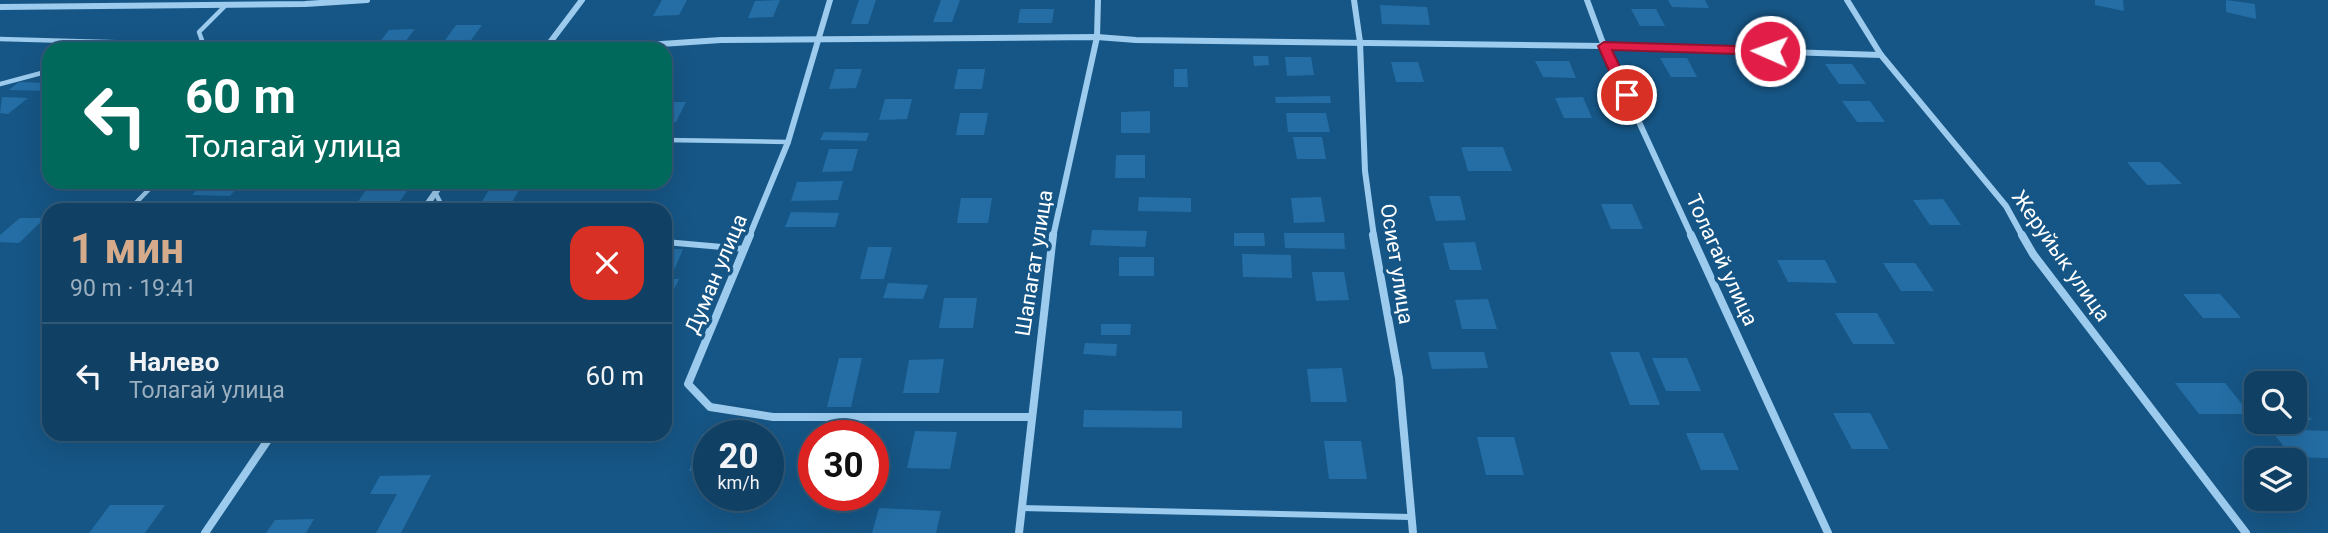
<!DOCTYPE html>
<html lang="ru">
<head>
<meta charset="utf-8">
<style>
	:root { --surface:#104064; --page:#19476a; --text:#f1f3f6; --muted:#9cafbf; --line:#305978; --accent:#d6ab8b }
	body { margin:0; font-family:Roboto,sans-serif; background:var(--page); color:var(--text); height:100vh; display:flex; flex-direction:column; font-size:26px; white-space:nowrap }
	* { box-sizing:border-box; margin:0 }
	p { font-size:23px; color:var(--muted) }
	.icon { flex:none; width:38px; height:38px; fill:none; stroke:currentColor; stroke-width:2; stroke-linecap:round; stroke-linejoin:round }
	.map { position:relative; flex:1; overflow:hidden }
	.drawer { position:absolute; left:42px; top:203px; width:630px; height:238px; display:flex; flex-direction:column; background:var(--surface); border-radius:21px; box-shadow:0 7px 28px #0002,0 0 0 2px var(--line) }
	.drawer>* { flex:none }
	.top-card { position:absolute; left:42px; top:42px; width:630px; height:147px; border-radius:21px; box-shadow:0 7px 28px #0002,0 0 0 2px var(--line); background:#00695c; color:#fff; overflow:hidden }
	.controls { position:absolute; left:2244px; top:371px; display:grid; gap:14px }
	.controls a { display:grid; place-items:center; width:63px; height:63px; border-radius:14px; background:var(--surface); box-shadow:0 7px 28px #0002,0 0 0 2px var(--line); font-size:35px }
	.speed { position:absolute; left:693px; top:420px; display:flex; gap:14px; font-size:35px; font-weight:700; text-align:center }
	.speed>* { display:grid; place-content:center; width:91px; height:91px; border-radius:50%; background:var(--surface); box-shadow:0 7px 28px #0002,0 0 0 2px var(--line); line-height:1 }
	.speed small { font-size:18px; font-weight:400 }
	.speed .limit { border:10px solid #d22; background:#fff; color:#111 }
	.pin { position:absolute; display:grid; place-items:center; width:60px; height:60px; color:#fff; margin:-30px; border:4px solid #fff; border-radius:50%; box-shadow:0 2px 7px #0007 }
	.me { position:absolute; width:77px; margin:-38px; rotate:272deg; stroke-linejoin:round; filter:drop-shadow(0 0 5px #0008) }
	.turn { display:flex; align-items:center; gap:24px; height:147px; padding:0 28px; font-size:32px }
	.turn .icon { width:91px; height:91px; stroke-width:2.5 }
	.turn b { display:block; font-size:49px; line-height:60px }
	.round { display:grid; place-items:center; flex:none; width:74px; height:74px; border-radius:21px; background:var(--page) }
	.head { display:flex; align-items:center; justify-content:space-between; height:119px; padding:0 28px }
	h1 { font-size:42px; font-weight:700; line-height:52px; color:var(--accent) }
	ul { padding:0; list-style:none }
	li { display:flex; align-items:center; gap:21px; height:105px; padding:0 28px; border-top:2px solid var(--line) }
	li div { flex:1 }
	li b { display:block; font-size:26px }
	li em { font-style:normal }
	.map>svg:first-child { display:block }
	.building { fill:#246ea5 }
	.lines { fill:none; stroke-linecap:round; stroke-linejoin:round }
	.service-far1 { stroke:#9ccbee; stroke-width:4.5 }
	.service { stroke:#9ccbee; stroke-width:6 }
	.minor-far1 { stroke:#9ccbee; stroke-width:6 }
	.minor { stroke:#9ccbee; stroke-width:8 }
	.route { fill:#e11d48; stroke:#92132f; stroke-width:2 }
	.labels { text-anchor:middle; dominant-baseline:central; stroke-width:7; stroke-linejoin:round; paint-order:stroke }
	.street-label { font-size:21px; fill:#fff; stroke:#165686 }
</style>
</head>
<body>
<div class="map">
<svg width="2328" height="533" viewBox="0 0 2328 533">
	<rect width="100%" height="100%" fill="#165686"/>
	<g class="building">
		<path d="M662,0h25l-8,15 -26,1z"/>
		<path d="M780,0l-7,17 -25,1 7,-17z"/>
		<path d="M859,0h17l-8,24h-17z"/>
		<path d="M941,0h19l-8,22h-19z"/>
		<path d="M1668,0h37l4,8 -37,-1z"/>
		<path d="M2095,0h28l1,11 -29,-6z"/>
		<path d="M2226,0l29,4 1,15 -30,-7z"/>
		<path d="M1380,5l47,2 3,18 -48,-1z"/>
		<path d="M1020,9h34l-2,14h-34z"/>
		<path d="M1631,9h25l9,17h-25z"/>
		<path d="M456,25h26l-13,18h-26z"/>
		<path d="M415,29l-14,18 -26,1 14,-18z"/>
		<path d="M1253,56h15l1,9 -15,1z"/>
		<path d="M1285,57h26l3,18 -27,1z"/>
		<path d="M1660,58h27l10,19h-26z"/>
		<path d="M1535,61h34l7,17 -33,-1z"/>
		<path d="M1391,62h27l6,20h-28z"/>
		<path d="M1825,64h27l14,20h-27z"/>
		<path d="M835,69h27l-6,19 -27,1z"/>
		<path d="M958,69h27l-3,20h-28z"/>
		<path d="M1174,69h13l1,18h-14z"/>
		<path d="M19,82l30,1v8l-40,-1z"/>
		<path d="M1330,96l1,7h-55l-1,-6z"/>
		<path d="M2,97l26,1 -20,16 -8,-1z"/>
		<path d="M1583,97l9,21h-28l-9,-20z"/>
		<path d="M885,99h27l-5,20 -28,1z"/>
		<path d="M1842,101h28l15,21h-28z"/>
		<path d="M665,102h21l-10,20 -11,1z"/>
		<path d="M1150,111v22h-29v-21z"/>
		<path d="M960,113h28l-4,22h-28z"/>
		<path d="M1286,113h40l4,19h-42z"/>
		<path d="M824,132l45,1 -3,8 -46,-1z"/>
		<path d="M1293,137h29l4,22h-29z"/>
		<path d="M1461,147h42l9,24h-44z"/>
		<path d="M829,149h29l-6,22 -30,1z"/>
		<path d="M1116,155h29v23h-30z"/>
		<path d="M2127,162h33l22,22 -35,1z"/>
		<path d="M843,181l-5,19 -47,1 6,-19z"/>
		<path d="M204,182h38l-12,14 -38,-1z"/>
		<path d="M494,182h30l-12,20 -31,1z"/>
		<path d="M370,184h42l-17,24 -42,1z"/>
		<path d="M1429,196h31l6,24 -30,1z"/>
		<path d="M1139,197l52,1v14l-53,-1z"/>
		<path d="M1321,197l4,25 -31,1 -3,-25z"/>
		<path d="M961,198h31l-4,25h-31z"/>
		<path d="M1943,199l18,26h-31l-17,-25z"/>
		<path d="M1601,204h31l11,25h-32z"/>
		<path d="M163,205l82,2 -3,3h-84z"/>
		<path d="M791,212l48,1 -4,14h-50z"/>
		<path d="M20,218h25l-26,25 -19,-1v-7z"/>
		<path d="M1092,230l55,1 -2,16 -55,-2z"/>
		<path d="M1234,233h30l1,13h-31z"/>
		<path d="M1284,233h60l1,16 -60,-1z"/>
		<path d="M1475,242l7,28h-32l-7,-27z"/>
		<path d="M868,247h24l-8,32h-24z"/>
		<path d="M665,249h18l-10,24 -8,-1z"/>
		<path d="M1242,254l49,1 1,23 -49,-1z"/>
		<rect x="1119" y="257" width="35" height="19"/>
		<path d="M1777,260h48l12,23 -49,-1z"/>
		<path d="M1883,263h32l19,28h-33z"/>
		<path d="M1312,272h32l5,28 -33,1z"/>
		<path d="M665,279h14l-5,11h-9z"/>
		<path d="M888,283l40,2 -5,14 -40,-1z"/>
		<path d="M2183,294h37l21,24h-38z"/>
		<path d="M944,298h33l-4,30h-34z"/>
		<path d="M1488,299l9,30h-35l-7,-29z"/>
		<path d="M1835,313h42l18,31h-42z"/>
		<path d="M1101,324h30l-1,11h-29z"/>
		<path d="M1085,343l32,1 -1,12 -33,-2z"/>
		<path d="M1428,352h56l4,16 -56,1z"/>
		<path d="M1610,352h29l21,53h-30z"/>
		<path d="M839,358h23l-11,49h-24z"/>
		<path d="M1652,358h35l14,33h-35z"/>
		<path d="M944,359l-5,34h-36l6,-33z"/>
		<path d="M1342,368l5,34h-36l-4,-33z"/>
		<path d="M2175,383h50l25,31h-51z"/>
		<path d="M2294,400l18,20h-18z"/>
		<path d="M1084,410l98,1v17l-99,-1z"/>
		<path d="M1833,413h37l19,36h-37z"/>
		<path d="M2270,429l58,2v27l-36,-1z"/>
		<path d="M915,431l42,1 -7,37 -43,-1z"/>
		<path d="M1686,433h37l16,37h-38z"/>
		<path d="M702,434h7v37h-20z"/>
		<path d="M1477,437h37l10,38h-38z"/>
		<path d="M1324,441h37l6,38h-38z"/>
		<path d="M431,475l-30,58h-25l21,-39h-27l10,-18z"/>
		<path d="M110,505h55l-20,28h-56z"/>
		<path d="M879,508l62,3 -5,22h-64z"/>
		<path d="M314,519l-8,14h-40l9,-13z"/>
	</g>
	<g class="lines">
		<g class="service-far1">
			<path d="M0,39l142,4 80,6"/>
			<path d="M204,46l-5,-14 27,-27"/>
			<path d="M145,49l11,-3"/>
			<path d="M0,84l49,-13"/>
			<path d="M665,140l123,2"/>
			<path d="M435,192l9,18"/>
			<path d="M129,210l27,-28"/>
		</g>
		<g class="service">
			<path d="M665,242l80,7"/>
			<path d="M1021,508l389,9"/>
		</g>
		<g class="minor-far1">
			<path d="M1354,0l6,42 5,129 9,66"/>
			<path d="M1587,0l17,46 88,191"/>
			<path d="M1847,0l34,55 125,151 17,31"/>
			<path d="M0,7l305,-3 62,-4"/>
			<path d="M545,49l37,-49"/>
			<path d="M586,49l135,-9 376,-3 39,3 468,6 277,9"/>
			<path d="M423,210l20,-28"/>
			<path d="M749,237l39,-95 42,-142"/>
			<path d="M1053,237l44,-200 1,-37"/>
		</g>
		<g class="minor">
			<path d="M750,235l-62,149 22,23 63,10h258"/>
			<path d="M1373,235l26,143 14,155"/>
			<path d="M1691,235l137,298"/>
			<path d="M2022,235l11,19 213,279"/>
			<path d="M205,533l67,-99"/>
			<path d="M1019,533l34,-298"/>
		</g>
	</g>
	<path class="route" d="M1604,42l166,5 7,4 -7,4 -158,-5 21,45 -6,4 -7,-4 -22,-49z"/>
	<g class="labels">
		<g class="street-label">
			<text transform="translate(2061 256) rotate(55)">Жеруйык улица</text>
			<text transform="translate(1722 260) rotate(65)">Толагай улица</text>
			<text transform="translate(1034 263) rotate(-81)">Шапагат улица</text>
			<text transform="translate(1397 264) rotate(81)">Осиет улица</text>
			<text transform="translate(716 274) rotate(-67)">Думан улица</text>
		</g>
	</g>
</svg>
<div class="controls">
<a><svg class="icon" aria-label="search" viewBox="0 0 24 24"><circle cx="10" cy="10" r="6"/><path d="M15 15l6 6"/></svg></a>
<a><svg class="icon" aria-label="layers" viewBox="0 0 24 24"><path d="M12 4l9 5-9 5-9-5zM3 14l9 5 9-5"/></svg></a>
</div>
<div class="speed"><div>20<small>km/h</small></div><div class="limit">30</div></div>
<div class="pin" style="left:1627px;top:95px;background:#d93025"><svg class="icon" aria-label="arrive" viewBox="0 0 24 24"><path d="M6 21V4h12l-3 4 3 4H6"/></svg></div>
<svg class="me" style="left:1770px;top:51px" viewBox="-20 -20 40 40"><circle r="17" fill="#e11d48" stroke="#fff" stroke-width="3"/><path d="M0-11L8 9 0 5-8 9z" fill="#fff"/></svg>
<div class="top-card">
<div class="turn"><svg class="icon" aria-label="left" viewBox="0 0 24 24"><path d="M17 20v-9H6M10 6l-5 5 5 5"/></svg><div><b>60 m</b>Толагай улица</div></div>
</div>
<section class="drawer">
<div class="head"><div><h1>1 мин</h1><p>90 m · 19:41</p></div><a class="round" style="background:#d93025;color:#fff"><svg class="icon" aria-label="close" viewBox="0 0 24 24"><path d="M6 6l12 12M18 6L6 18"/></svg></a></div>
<ul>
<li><svg class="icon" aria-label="left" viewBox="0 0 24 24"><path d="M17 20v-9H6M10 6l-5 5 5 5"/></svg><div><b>Налево</b><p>Толагай улица</p></div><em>60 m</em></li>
</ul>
</section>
</div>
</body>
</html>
